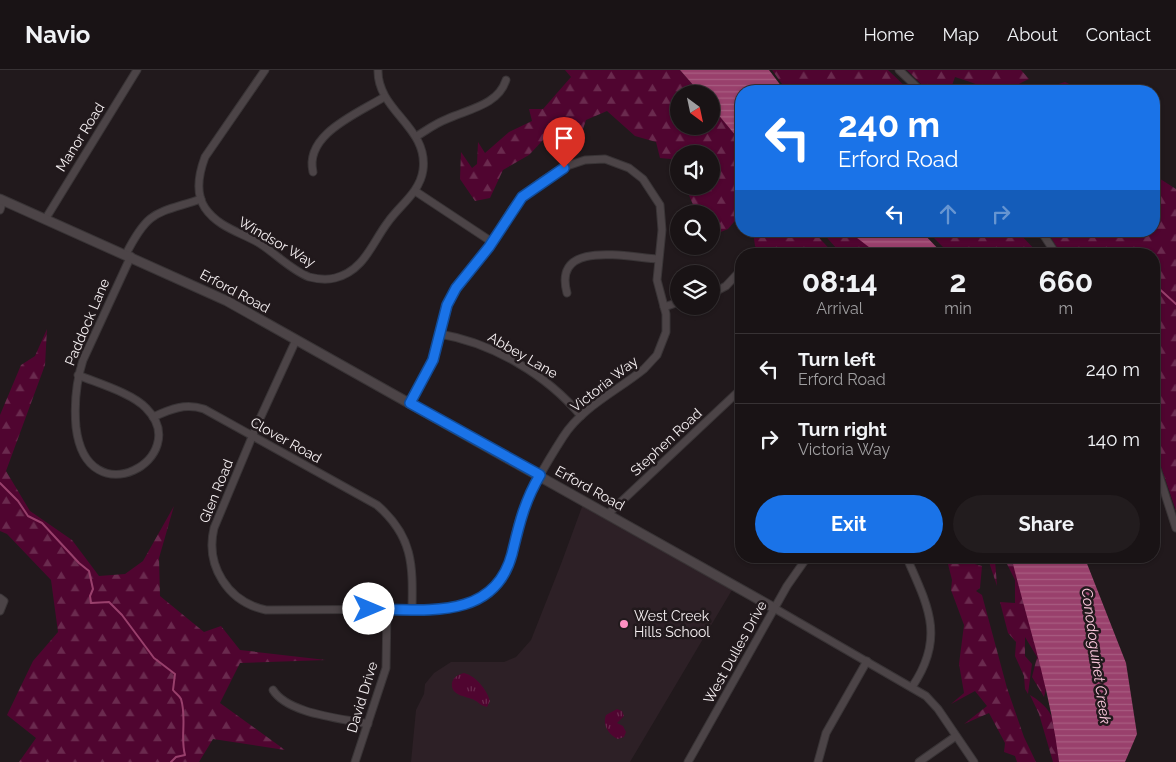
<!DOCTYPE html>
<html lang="en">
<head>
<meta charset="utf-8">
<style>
	:root { --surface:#191315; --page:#221c1e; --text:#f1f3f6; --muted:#9f9ea0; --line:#373234; --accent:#1a73e8 }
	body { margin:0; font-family:Raleway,sans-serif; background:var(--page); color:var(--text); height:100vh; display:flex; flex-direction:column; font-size:19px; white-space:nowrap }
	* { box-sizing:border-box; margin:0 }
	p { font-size:16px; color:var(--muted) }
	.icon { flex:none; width:28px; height:28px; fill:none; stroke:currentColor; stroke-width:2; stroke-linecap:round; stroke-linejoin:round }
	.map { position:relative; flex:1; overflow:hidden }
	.side { position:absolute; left:735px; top:178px; width:425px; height:315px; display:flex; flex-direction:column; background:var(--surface); border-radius:20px; box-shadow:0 1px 4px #0004,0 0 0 1px var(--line) }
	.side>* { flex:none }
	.hud { position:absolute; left:735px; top:15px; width:425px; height:152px; border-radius:20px; box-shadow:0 1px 4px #0004,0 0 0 1px var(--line); background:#1a73e8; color:#fff; overflow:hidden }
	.needle { width:32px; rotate:147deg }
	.tools { position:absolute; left:670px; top:15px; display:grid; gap:10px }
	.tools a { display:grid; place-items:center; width:50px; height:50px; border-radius:50%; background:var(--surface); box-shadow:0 1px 4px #0004,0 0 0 1px var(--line); font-size:25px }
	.pin { position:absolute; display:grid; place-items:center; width:42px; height:42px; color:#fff; margin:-51px -21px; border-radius:50% 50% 50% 0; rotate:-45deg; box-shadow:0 0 5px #0007 }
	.pin .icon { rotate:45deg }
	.me { position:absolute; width:55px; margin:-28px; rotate:90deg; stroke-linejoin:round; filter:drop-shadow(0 0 4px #0008) }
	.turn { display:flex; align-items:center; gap:18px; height:105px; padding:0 20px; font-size:22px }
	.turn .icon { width:65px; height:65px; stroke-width:2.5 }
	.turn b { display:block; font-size:35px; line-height:42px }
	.lanes { display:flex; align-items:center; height:48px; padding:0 20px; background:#0003; justify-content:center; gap:25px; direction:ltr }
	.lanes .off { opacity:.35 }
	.eta { display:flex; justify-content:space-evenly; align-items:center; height:85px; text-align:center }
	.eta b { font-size:30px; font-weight:700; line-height:35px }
	.button { display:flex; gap:10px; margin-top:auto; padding:10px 20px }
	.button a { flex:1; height:58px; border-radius:30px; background:var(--accent); color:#fff; font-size:20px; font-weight:700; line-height:58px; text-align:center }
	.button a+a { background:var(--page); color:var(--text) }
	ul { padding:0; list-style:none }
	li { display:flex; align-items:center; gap:15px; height:70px; padding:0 20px; border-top:1px solid var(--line) }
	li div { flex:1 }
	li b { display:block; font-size:19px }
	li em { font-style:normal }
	header { display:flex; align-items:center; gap:30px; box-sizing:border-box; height:70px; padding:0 25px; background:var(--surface); border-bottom:1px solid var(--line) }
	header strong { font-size:24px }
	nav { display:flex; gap:28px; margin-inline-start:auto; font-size:18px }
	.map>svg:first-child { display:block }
	.built { fill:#2d2026 }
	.grass { fill:url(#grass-tufts) }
	.forest { fill:url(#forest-firs) }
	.water { fill:url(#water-rules) }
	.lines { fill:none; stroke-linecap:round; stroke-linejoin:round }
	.stream { stroke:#99406c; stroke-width:2 }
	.minor-casing { stroke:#393436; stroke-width:9 }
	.tertiary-casing { stroke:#393436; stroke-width:11 }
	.minor { stroke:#4c4447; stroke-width:7 }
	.tertiary { stroke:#4c4447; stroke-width:9 }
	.route-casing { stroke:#114b97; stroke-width:12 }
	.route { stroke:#1a73e8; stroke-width:9 }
	.poi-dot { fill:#fc8fc1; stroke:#21191c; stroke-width:2 }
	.labels { text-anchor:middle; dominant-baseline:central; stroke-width:5; stroke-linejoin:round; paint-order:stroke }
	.street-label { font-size:14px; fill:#f7f1f3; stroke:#21191c }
	.poi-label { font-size:14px; fill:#f7f1f3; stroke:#21191c; text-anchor:start }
	.water-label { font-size:15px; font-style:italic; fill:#fbc8dd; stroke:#21191c }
</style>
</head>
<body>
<header>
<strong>Navio</strong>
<nav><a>Home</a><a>Map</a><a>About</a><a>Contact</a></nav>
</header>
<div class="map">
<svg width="1176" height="692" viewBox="0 0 1176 692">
	<defs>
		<pattern id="grass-tufts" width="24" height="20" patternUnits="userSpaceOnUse" patternTransform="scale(1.25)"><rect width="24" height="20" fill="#500530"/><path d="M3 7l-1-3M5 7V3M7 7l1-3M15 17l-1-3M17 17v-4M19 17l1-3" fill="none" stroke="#6a2a4e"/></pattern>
		<pattern id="forest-firs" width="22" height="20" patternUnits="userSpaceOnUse" patternTransform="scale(1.25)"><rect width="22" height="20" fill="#500530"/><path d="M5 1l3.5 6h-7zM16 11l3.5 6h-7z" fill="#6a2a4e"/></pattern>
		<pattern id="water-rules" width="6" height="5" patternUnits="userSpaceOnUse" patternTransform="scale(1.25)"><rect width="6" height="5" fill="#99406c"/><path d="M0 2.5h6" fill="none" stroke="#a85c81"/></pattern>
	</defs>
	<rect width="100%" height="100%" fill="#21191c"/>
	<path class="built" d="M583,434l149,86 -102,172h-219l5,-52 8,-16 1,-10 9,-11 17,-11h53l12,-5 15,-17 30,-76z"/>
	<g class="grass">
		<path d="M464,603c12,3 23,17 26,28l-3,6c-5,-1 -7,-3 -11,-6 -7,-5 -26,-4 -24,-18 1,-6 7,-9 12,-10z"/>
		<path d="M617,639l5,2 2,5 -7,7 6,3 3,6 -2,5 -6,2c-9,-4 -16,-14 -12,-24z"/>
	</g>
	<g class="forest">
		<path d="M565,0h115l21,24h-22v32h32v-20l30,36v75l-2,-1 -11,13 -17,7 1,-20 -9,-11 -2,9h-4l-12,-28h26v-32h-32v18l-8,-13 -11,-1 -4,-16 -21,-6 -28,-25 -21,9 -5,15 -15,-6 -11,15 -11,-5 -15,16 -26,15 -13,28 -15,3 -15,-22 1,-27 11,16 5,-4 1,-22 7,11 24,-21 23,-11 -3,-12h14l28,-32z"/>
		<path d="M772,0h116l22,21h-123z"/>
		<path d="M907,0h114l8,9c-9,4 -20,11 -29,12 -3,1 -38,-12 -45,-14l-5,14h-22z"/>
		<path d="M1065,12l19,9h-47z"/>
		<path d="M1154,105l22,14v322l-22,-65v-192h-93l-14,-23h107z"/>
		<path d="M753,161h60l21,23h-72l-7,-8z"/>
		<path d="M821,161c27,0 39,6 61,23h-44l-1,-5z"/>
		<path d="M927,161h90l22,23h-89z"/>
		<path d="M47,259l-2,36 -39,106 24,40 42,29 27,36 26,-2 18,-13 31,-55 -15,52 1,38 44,36 17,-6 19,24 86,10 -86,3 -20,40 65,47 -72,-11 -14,23h-180l17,-24 -29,-23 26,-54 25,-29 -7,-52 -44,-46 -7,-3v-116l21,-50 14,-9z"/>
		<path d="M946,486h25v7l11,3 -2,22 -4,3 6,4 25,93 17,49 12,25h-19l-2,-6 -11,-4 1,-9 -16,-30 -25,11 23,-18 -12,-15 -24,13 13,-11 -5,-29 5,-39 -13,-35 1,-10z"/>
		<path d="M987,486h27l14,39 -4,9c15,29 29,61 20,93l-12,-20 5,-20 -12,-20v19l7,8 -4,30 -3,-5 -1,-13 -9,-20 1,-14 -8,-9 -8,-31 15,1v-23l-9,-18 -11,-2 2,26z"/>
		<path d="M1030,625c30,18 25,35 29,67h-6l-14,-48z"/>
	</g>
	<g class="water">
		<path d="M680,0h89l16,21h-44v51l-30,-36v-12h-10z"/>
		<path d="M848,161h73l22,23h-65z"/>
		<path d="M1011,486h73l42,107 11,71 -12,28h-66c-8,-70 -31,-137 -48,-206z"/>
	</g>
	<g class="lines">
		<g class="stream">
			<path d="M1154,214l22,20"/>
			<path d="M0,413l18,18 10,15 14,7 37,40 10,8 4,18 -3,7 1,7 18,-1 13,13 32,43 21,16 -2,16c3,4 6,5 8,9 6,19 -1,39 4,56l-9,2 -5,5"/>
		</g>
		<defs>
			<g id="minor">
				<path d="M265,0l-60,87c-6,16 -10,36 0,51 13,19 35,24 54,35 16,10 32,27 50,34 8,2 18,3 26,1 29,-7 37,-35 53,-56 12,-17 32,-30 35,-52 6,-43 -46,-59 -45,-100"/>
				<path d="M899,0l22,21"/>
				<path d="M417,66c10,-6 19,-13 30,-17 22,-10 51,-14 59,-39"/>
				<path d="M313,102c-9,-38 46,-59 71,-75"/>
				<path d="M415,121l77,51"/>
				<path d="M0,140l3,-10"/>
				<path d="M46,148l91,-148"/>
				<path d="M1041,161l15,23"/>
				<path d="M126,184c23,-45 30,-40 75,-55"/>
				<path d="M567,223c-15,-55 63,-35 91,-34"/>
				<path d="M711,224l15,-8 15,-16"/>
				<path d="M664,237l15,-5"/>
				<path d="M440,264c53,9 107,41 141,82"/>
				<path d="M296,270l-39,85 -43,103c-9,38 14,74 52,82l178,-1c33,-4 58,-20 67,-53 4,-14 5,-28 10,-41 10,-27 26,-53 42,-78 19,-30 54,-46 81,-68l13,-14 9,-23v-18l-9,-34 5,-50 -2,-25 -17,-26 -14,-11 -24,-9 -20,1 -21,7 -22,14 -17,13 -13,15 -23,38 -39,51 -17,62 -23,43"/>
				<path d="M78,305c19,8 54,18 68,33 49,49 -59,111 -70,19 -2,-23 0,-45 7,-67l48,-104"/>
				<path d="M153,347c18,-8 32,-14 51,-8l173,96c36,31 36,60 35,104"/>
				<path d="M1154,390l22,68"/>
				<path d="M608,444l133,-125"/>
				<path d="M906,486c22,50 40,81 6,131"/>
				<path d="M0,528l4,3 -4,10"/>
				<path d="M774,538l152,88 12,13 36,53"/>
				<path d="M273,620c15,24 68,28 95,34"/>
				<path d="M355,692l31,-94 1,-59"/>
				<path d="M688,692l99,-176 21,-30"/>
				<path d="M818,692l8,-29 41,-72"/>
				<path d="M919,692l37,-26"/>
			</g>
			<path id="tertiary" d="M0,129l227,102 547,307"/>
		</defs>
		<use href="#minor" class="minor-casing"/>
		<use href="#tertiary" class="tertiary-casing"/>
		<use href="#minor" class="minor"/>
		<use href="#tertiary" class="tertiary"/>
	</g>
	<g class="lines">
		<defs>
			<path id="route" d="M369,539c54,0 125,13 143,-55 7,-29 12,-52 28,-79l-130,-72 23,-43 14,-55 9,-17 33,-41 33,-50 42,-29"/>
		</defs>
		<use href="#route" class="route-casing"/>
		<use href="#route" class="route"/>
	</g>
	<circle class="poi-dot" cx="624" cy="554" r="5"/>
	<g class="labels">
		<g class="street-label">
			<text transform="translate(80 67) rotate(-58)">Manor Road</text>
			<text transform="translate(277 172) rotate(30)">Windsor Way</text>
			<text transform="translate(235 221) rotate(28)">Erford Road</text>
			<text transform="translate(87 252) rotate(-67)">Paddock Lane</text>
			<text transform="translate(523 285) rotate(30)">Abbey Lane</text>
			<text transform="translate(604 314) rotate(-38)">Victoria Way</text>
			<text transform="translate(286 370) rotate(29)">Clover Road</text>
			<text transform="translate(666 372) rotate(-43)">Stephen Road</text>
			<text transform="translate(590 418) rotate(29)">Erford Road</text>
			<text transform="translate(216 421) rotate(-68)">Glen Road</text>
			<text transform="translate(735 582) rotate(-61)">West Dulles Drive</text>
			<text transform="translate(362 627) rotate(-73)">David Drive</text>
		</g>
		<g class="poi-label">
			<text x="634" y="546">West Creek<tspan x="634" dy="16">Hills School</tspan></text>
		</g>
		<g class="water-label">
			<text transform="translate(1096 586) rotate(82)">Conodoguinet Creek</text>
		</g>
	</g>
</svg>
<div class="tools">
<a><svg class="needle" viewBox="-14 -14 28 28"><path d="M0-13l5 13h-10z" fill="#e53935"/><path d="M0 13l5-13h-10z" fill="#9f9ea0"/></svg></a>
<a><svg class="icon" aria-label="sound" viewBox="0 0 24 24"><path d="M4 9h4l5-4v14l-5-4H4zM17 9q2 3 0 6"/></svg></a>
<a><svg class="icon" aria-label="search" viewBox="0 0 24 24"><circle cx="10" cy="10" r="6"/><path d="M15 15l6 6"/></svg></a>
<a><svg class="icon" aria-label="layers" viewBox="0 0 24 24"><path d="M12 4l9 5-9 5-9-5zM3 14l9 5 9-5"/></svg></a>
</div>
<div class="pin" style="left:564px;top:98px;background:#d93025"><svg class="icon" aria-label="arrive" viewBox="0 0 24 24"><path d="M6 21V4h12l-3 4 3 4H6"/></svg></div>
<svg class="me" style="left:369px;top:539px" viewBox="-20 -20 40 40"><circle r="19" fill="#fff"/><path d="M0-13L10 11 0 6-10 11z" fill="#1a73e8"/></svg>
<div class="hud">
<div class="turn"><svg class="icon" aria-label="left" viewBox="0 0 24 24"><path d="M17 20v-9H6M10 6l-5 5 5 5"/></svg><div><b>240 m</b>Erford Road</div></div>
<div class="lanes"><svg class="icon" aria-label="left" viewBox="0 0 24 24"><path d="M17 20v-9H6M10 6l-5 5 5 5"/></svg><svg class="icon off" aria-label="ahead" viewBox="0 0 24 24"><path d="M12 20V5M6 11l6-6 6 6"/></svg><svg class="icon off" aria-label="right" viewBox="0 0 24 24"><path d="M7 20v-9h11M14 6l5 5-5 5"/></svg></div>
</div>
<section class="side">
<div class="eta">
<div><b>08:14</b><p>Arrival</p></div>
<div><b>2</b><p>min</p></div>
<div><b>660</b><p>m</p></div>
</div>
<ul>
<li><svg class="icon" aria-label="left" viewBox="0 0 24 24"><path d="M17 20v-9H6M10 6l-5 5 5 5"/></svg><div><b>Turn left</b><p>Erford Road</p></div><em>240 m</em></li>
<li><svg class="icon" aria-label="right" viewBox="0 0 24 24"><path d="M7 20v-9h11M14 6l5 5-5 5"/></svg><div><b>Turn right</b><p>Victoria Way</p></div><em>140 m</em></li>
</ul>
<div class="button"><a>Exit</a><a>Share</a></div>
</section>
</div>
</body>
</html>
